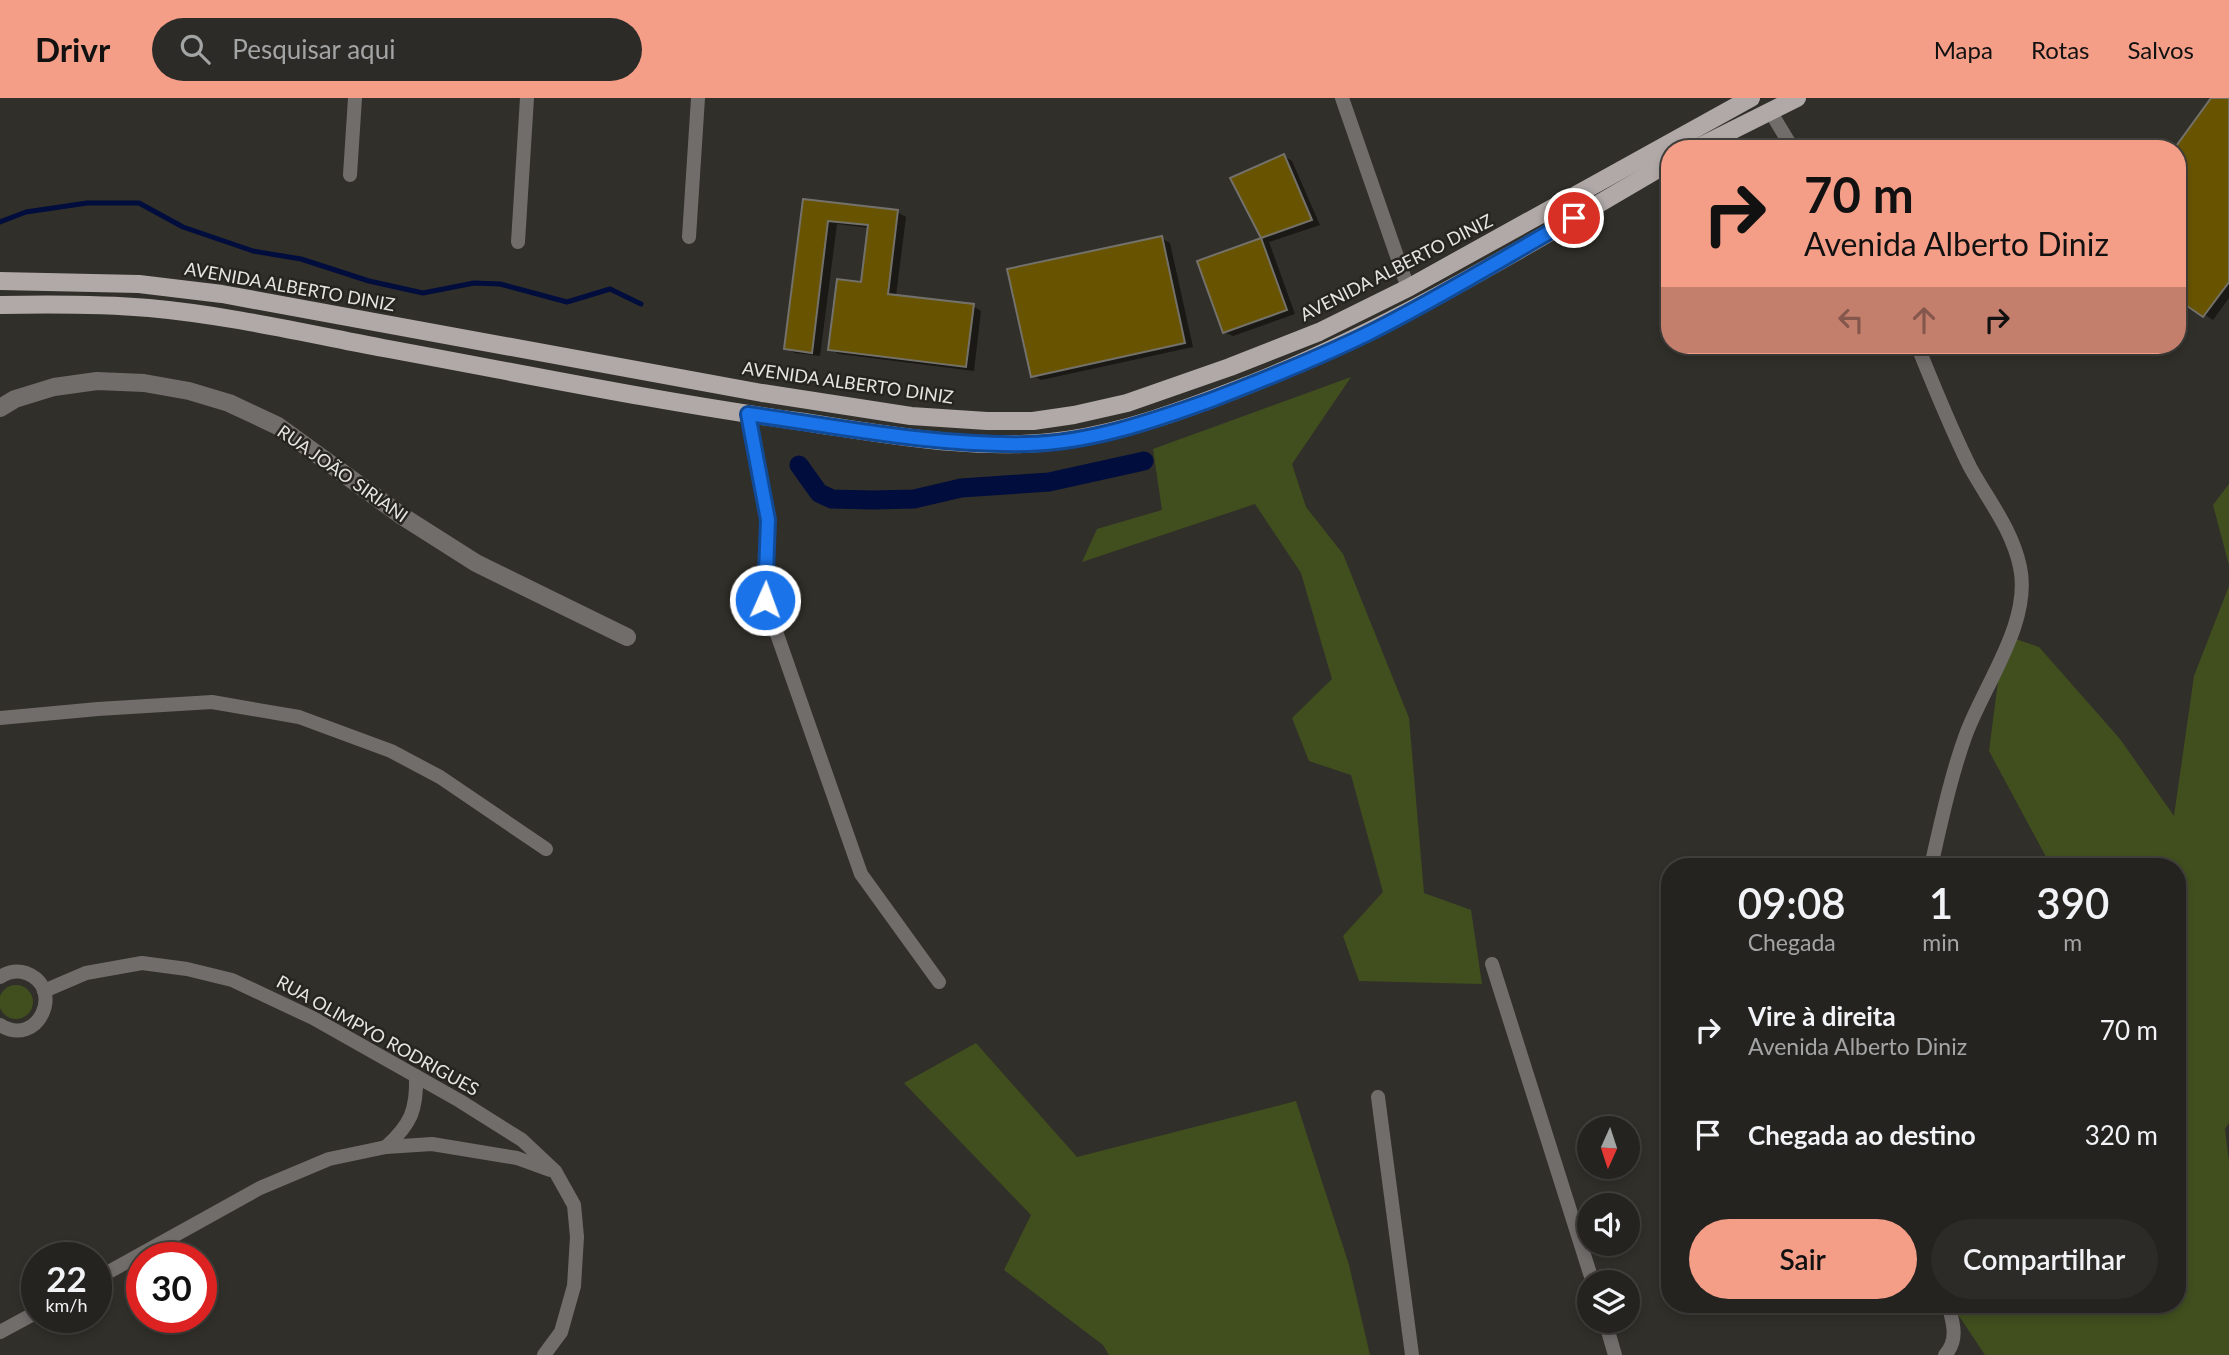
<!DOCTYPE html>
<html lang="pt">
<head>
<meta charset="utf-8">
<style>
	:root { --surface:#25231f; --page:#2d2b28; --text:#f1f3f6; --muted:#a3a4a4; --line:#42403d; --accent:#f49e88 }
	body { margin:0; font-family:Lato,sans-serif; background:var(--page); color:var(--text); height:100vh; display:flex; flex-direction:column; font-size:26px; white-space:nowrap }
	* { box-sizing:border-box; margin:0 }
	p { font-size:23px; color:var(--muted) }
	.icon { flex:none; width:38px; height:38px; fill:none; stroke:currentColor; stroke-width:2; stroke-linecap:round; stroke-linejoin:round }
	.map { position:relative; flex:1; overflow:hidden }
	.sheet { position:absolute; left:1661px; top:760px; width:525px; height:455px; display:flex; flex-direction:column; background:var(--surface); border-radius:28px; box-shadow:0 4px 10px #0003,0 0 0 2px var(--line) }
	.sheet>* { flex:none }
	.hud { position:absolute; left:1661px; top:42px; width:525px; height:214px; border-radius:28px; box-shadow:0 4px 10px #0003,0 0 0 2px var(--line); background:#f49e88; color:#111; overflow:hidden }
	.needle { width:46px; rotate:183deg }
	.tools { position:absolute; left:1577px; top:1018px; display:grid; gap:14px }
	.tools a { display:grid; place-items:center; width:63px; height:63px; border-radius:50%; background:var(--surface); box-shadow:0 4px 10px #0003,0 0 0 2px var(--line); font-size:35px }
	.speed { position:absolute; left:21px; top:1144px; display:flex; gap:14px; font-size:35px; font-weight:700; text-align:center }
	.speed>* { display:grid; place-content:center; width:91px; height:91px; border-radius:50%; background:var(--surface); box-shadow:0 4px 10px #0003,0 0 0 2px var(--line); line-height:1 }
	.speed small { font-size:18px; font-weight:400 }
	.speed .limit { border:10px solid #d22; background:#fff; color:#111 }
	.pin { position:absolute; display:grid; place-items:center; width:60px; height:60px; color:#fff; margin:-30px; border:4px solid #fff; border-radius:50%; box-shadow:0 2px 7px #0007 }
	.me { position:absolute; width:77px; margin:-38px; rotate:2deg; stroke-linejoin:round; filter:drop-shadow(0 0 5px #0008) }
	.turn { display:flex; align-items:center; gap:24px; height:147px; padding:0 28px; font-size:32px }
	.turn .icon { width:91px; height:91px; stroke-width:2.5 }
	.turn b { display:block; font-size:49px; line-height:60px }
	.lanes { display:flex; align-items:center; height:66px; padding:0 28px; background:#0003; justify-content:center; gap:35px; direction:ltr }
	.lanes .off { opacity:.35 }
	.eta { display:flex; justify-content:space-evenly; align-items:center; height:119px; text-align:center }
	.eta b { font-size:42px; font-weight:600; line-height:49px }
	.primary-button { display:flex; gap:14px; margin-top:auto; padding:14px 28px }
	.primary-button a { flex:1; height:80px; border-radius:42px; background:var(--accent); color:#111; font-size:28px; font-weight:600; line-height:80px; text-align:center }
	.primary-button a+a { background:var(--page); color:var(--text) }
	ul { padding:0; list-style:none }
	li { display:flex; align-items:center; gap:21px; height:105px; padding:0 28px }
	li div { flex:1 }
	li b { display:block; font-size:26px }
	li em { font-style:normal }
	header { display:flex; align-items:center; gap:42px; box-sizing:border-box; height:98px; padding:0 35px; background:var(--accent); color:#111 }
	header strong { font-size:33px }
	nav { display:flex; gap:38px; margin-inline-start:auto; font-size:24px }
	.search { width:490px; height:63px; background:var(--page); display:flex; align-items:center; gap:18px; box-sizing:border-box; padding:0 24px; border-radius:38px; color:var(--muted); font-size:26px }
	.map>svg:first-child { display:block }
	.green { fill:#414f1f }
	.shadow { fill:#0007 }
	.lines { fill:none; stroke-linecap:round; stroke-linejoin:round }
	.stream { stroke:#010d3d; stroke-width:5 }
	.canal { stroke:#010d3d; stroke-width:19 }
	.building { fill:#685400; stroke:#73716a; stroke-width:2 }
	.minor { stroke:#706d6b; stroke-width:14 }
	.tertiary { stroke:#706d6b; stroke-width:18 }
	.primary { stroke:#b0a9a7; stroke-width:18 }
	.route-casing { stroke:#114b97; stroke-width:18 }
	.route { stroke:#1a73e8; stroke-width:12 }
	.labels { text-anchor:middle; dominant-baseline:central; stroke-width:5; stroke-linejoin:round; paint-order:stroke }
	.street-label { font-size:18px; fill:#e6e5e1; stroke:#272520 }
</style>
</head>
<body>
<header>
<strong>Drivr</strong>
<div class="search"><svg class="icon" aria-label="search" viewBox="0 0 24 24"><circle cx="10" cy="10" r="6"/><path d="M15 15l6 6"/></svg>Pesquisar aqui</div>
<nav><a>Mapa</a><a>Rotas</a><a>Salvos</a></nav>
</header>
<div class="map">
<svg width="2229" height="1257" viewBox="0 0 2229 1257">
	<rect width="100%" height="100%" fill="#312f29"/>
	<g class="green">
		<path d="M1351,279l-59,87 14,43 37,47 66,164 15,175 47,17 11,74 -123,-3 -16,-45 40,-44 -32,-117 -42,-14 -17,-43 40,-39 -31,-106 -46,-69 -173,58 15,-33 65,-19 -9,-61z"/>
		<path d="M2229,386v81l-16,-60z"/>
		<path d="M2229,488v537l-4,6 4,33v193h-244l-34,-51h226v-438h-126l-62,-115 15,-116 35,12 81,92 54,77 20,-140z"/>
		<circle cx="16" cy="904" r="17"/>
		<path d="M976,945l101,114 219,-56 53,164 21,90h-261l-6,-10 -99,-75 27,-55 -127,-132z"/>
	</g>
	<g class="shadow">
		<path d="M2213,0h16v200l-16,22 -36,-24z"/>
		<path d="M1284,58l8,5 28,64 -51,17 26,72 -62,22 -9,-4 -25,-70 65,-23 -32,-60z"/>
		<path d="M804,103l93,11 9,5 -10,79 77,10 8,5 -7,60 -135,-17 -9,-5 33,-65 7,-56 -33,-4 -17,132 -25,-3 -9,-5z"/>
		<path d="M1161,140l9,5 23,104 -152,33 -9,-5z"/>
	</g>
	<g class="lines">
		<path class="stream" d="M0,124l26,-10 61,-9h52l44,24 70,24 48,8 68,22 54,12 51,-10 26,1 67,18 43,-13 31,15"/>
		<path class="canal" d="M799,367l20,28 13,6 41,1 41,-1 47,-11 88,-6 95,-21"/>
	</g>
	<g class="building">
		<path d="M2211,0h18v184l-26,35 -26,-18v-150h-3z"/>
		<path d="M1284,56l28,66 -51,18 -31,-60z"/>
		<path d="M803,101l95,11 -10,84 86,10 -8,63 -138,-17 9,-71 24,3 7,-57 -40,-4 -16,132 -28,-4z"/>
		<path d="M1162,138l23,107 -154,34 -24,-108z"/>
		<path d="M1261,140l26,72 -64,23 -26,-72z"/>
	</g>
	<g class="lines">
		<g class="minor">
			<path d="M1342,0l66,190"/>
			<path d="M1770,13l23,38"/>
			<path d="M350,77l5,-77"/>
			<path d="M689,139l9,-139"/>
			<path d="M518,144l9,-144"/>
			<path d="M1917,247c17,41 33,82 53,122 18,33 42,62 50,100 12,56 -37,119 -55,170 -15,42 -24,86 -34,129"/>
			<path d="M748,316l20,106 -3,80 96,274 78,108"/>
			<path d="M0,620l98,-9 114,-7 87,15 92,34 49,26 106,72"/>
			<path d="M1492,866l101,319"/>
			<path d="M0,879c8,-5 17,-7 26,-4 40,15 12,76 -26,52"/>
			<path d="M44,893l42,-18 56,-10 45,6 45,11 81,38 147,83 62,39 33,31 19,34 3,32 -3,49 -13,46 -17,23"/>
			<path d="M1378,999l34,258"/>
			<path d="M386,1049c25,-23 31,-37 30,-71"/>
			<path d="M96,1181l164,-91 69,-29 57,-12 46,-3 85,14 33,12"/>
			<path d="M1605,1223l10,34"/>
			<path d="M0,1234l37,-20"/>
			<path d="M1945,1257c14,-15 8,-33 3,-51"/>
		</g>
		<path class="tertiary" d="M0,310l15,-9 39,-12 43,-6 47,2 45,8 40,12 49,23 124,90 74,47 151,74"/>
		<g class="primary">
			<path d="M1695,51l102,-51"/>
			<path d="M0,183l139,3 83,10 540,99 149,23 76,5h46l41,-6 53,-12 103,-36 89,-35 89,-44 343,-190"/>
			<path d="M0,207c50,-1 100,-1 149,3 78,7 156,25 234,40 137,25 275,54 414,73 89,13 181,32 270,19 59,-9 114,-29 168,-50 154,-59 293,-145 435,-228"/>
		</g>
	</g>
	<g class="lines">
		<defs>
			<path id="route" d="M765,502l3,-80 -20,-106c92,13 186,32 279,30 62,-1 126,-23 184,-44 52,-20 105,-41 156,-66 71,-35 138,-77 207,-116"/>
		</defs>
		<use href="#route" class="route-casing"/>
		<use href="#route" class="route"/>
	</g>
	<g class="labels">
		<g class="street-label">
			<text transform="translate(1396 169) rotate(-27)">AVENIDA ALBERTO DINIZ</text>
			<text transform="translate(290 188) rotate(10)">AVENIDA ALBERTO DINIZ</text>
			<text transform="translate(848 284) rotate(8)">AVENIDA ALBERTO DINIZ</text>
			<text transform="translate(343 375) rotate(35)">RUA JOÃO SIRIANI</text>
			<text transform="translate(378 937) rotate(29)">RUA OLIMPYO RODRIGUES</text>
		</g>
	</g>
</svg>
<div class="tools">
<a><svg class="needle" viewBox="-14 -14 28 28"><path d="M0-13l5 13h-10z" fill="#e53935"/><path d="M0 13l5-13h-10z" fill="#a3a4a4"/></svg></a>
<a><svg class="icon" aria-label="sound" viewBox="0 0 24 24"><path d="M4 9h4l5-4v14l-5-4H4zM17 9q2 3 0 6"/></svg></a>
<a><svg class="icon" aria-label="layers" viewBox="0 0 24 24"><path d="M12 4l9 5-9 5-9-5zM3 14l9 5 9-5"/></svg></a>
</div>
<div class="speed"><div>22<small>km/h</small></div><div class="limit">30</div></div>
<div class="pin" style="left:1574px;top:120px;background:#d93025"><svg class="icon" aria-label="arrive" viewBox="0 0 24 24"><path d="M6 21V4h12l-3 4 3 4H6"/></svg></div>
<svg class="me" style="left:765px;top:502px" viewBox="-20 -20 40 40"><circle r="17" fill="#1a73e8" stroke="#fff" stroke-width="3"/><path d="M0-11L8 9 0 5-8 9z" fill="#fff"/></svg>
<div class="hud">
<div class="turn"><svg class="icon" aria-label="right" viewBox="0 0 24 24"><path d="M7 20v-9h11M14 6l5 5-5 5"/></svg><div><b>70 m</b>Avenida Alberto Diniz</div></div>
<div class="lanes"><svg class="icon off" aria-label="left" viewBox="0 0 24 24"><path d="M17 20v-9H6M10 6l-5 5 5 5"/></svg><svg class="icon off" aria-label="ahead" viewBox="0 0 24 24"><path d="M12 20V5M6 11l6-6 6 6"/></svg><svg class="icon" aria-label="right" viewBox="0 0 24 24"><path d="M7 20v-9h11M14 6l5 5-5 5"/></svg></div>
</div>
<section class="sheet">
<div class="eta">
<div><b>09:08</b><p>Chegada</p></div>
<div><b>1</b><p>min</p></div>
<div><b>390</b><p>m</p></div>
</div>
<ul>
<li><svg class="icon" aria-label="right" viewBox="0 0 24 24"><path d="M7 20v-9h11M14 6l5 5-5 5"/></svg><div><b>Vire à direita</b><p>Avenida Alberto Diniz</p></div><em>70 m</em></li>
<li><svg class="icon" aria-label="arrive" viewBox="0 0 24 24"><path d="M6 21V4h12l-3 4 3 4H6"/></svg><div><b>Chegada ao destino</b></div><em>320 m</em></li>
</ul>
<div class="primary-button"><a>Sair</a><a>Compartilhar</a></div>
</section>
</div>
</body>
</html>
